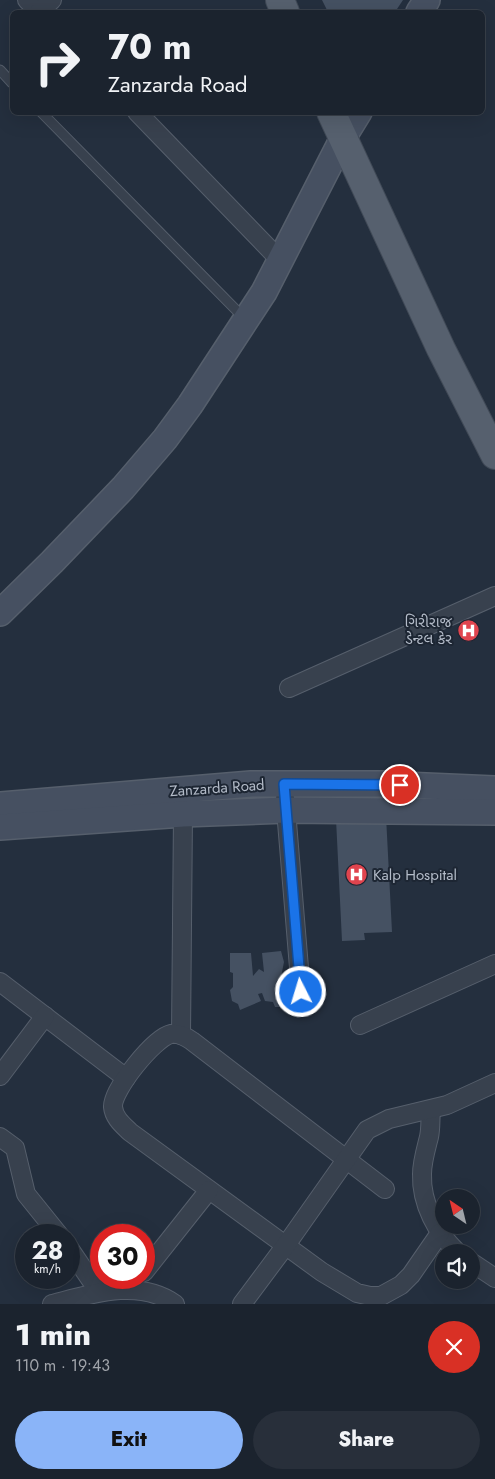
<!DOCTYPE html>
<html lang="en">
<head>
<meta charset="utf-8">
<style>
	:root { --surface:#1b232e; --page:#282f3a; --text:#f1f3f6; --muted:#a0a4aa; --line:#39404a; --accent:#8ab4f8 }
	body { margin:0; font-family:Jost,"Noto Sans Gujarati",sans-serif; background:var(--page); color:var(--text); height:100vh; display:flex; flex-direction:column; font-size:19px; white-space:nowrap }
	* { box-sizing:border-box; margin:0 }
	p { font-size:16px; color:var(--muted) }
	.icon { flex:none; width:28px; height:28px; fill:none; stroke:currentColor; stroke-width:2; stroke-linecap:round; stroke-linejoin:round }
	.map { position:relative; height:1304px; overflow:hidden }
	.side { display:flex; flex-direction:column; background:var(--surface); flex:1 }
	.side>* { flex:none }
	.top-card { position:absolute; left:10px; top:10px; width:475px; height:105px; border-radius:8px; box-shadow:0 5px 20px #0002,0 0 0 1px var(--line); background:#1b232e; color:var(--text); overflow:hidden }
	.needle { width:32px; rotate:325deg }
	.tools { position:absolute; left:435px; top:1189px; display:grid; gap:10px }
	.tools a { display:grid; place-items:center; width:45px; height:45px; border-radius:50%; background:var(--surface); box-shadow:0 5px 20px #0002,0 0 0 1px var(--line); font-size:25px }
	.speed { position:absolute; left:15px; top:1224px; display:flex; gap:10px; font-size:25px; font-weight:700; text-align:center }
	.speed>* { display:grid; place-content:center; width:65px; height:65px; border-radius:50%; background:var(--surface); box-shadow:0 5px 20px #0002,0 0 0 1px var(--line); line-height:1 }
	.speed small { font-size:12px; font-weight:400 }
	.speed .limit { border:8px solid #d22; background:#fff; color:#111 }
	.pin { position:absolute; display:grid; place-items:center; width:42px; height:42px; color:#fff; margin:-21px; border:2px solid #fff; border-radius:50%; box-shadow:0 1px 5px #0007 }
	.me { position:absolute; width:55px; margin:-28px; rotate:355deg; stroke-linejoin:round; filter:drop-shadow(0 0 4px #0008) }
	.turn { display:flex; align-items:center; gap:18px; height:105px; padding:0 15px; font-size:22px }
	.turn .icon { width:65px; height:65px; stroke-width:2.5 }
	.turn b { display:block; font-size:35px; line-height:42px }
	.round { display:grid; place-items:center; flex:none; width:52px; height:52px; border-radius:26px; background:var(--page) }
	.summary { display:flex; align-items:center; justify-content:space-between; height:85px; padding:0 15px }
	h1 { font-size:30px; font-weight:800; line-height:38px }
	.primary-button { display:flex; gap:10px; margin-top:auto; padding:10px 15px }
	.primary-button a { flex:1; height:58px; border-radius:30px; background:var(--accent); color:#111; font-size:20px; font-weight:800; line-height:58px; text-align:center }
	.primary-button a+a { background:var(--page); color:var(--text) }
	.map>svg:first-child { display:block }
	.building { fill:#455162 }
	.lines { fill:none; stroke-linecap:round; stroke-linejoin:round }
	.lane-casing { stroke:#565f6c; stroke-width:11 }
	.street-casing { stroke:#565f6c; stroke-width:20 }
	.secondary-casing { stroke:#565f6c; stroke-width:28 }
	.primary-casing { stroke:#414a57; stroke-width:30 }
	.lane { stroke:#38414e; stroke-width:9 }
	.street { stroke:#38414e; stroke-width:18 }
	.secondary { stroke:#465061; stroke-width:25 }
	.primary { stroke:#56606e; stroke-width:28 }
	.route-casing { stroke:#114b97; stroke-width:12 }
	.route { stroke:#1a73e8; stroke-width:9 }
	.labels { text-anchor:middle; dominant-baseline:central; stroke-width:4; stroke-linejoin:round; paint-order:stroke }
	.poi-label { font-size:15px; fill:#b4bcc9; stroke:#1d2633; text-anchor:end }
	.street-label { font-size:15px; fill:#b4bcc9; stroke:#1d2633 }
</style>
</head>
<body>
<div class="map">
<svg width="495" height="1304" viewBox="0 0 495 1304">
	<rect width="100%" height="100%" fill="#242f3e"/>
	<g class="building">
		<path d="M322,0h81l-8,12h-67z"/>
		<path d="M386,816l6,116 -28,1 1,7 -23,1 -6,-122z"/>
		<path d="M281,951l3,11 -4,20 5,6v19h-10l-2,-5 -8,-1 -3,-8 -4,1 3,7 -21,9 -2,-6 -6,-3 -2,-11 3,-3v-14l-3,-1v-19h21l2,23 6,-7 5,3 -2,-19z"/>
	</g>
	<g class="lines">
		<defs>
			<g id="lane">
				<path d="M0,70l12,13"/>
				<path d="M41,112l204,207"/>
			</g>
			<g id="street">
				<path d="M27,0l12,12"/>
				<path d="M39,12l13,-12"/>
				<path d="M137,112l143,148"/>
				<path d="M289,688l206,-92"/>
				<path d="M285,798l16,194"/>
				<path d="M0,982l126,96"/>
				<path d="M360,1025l135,-61"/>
				<path d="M181,1035l2,-221"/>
				<path d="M0,1076l45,-60"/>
				<path d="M431,1110c-1,9 0,18 -2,27 -3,12 -7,25 -7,37 -1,30 15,59 35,78"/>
				<path d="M0,1137l15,11 11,46 33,41"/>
				<path d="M385,1189l-193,-148c-6,-4 -13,-8 -21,-7 -17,4 -59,56 -58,73 1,11 10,18 17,25l192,140 35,21 13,3h11l20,-11 10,-10 29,-42"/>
				<path d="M69,1248l30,44"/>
				<path d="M471,1262l24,16"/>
				<path d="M144,1272l65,-82"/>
				<path d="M52,1304c39,-10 87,-26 123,0"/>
				<path d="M242,1304l44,-59 81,-115 22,-11 58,-14 48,-22"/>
			</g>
			<g id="secondary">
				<path d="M419,12l8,-12"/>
				<path d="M0,613l52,-51 71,-74 42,-49 25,-34 74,-113 79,-154 16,-26"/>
				<path d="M0,805l251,-21h130l114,5"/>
				<path d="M0,827l183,-13 103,-4 209,2"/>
			</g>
			<g id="primary">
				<path d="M280,0l5,12"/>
				<path d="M331,112l110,237 54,106"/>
			</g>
		</defs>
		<use href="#lane" class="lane-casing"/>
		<use href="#street" class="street-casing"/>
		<use href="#secondary" class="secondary-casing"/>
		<use href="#primary" class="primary-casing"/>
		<use href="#lane" class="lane"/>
		<use href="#street" class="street"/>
		<use href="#secondary" class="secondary"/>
		<use href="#primary" class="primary"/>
	</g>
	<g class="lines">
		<defs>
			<path id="route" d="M301,992l-17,-208 116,1"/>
		</defs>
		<use href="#route" class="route-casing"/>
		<use href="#route" class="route"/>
	</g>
	<defs>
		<symbol id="hospital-disc" viewBox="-11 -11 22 22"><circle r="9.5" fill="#e0444e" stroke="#1d2633"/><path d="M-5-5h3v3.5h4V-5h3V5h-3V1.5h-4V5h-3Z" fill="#fff"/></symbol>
	</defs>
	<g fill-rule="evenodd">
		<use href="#hospital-disc" x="456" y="618" width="25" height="25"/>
		<use href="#hospital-disc" x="344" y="862" width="25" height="25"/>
	</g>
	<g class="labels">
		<g class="poi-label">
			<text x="452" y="622">ગિરીરાજ<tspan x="452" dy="17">ડેન્ટલ કેર</tspan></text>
			<text x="373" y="875" text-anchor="start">Kalp Hospital</text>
		</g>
		<g class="street-label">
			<text transform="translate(217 788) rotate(-4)">Zanzarda Road</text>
		</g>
	</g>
</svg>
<div class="tools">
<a><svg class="needle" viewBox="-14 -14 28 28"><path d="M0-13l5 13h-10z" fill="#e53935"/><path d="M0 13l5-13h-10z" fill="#a0a4aa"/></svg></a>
<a><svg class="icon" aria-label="sound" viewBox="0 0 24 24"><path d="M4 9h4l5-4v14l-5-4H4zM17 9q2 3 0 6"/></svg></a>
</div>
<div class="speed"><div>28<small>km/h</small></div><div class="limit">30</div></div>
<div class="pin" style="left:400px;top:785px;background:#d93025"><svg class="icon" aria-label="arrive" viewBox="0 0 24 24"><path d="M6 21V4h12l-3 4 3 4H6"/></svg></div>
<svg class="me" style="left:301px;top:992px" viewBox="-20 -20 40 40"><circle r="17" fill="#1a73e8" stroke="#fff" stroke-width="3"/><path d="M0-11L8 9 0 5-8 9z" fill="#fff"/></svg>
<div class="top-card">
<div class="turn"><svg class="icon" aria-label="right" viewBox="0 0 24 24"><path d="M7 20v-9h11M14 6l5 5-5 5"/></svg><div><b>70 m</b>Zanzarda Road</div></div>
</div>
</div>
<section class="side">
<div class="summary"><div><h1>1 min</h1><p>110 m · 19:43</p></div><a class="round" style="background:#d93025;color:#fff"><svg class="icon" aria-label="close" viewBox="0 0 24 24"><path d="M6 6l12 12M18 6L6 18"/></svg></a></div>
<div class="primary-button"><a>Exit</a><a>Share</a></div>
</section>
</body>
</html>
